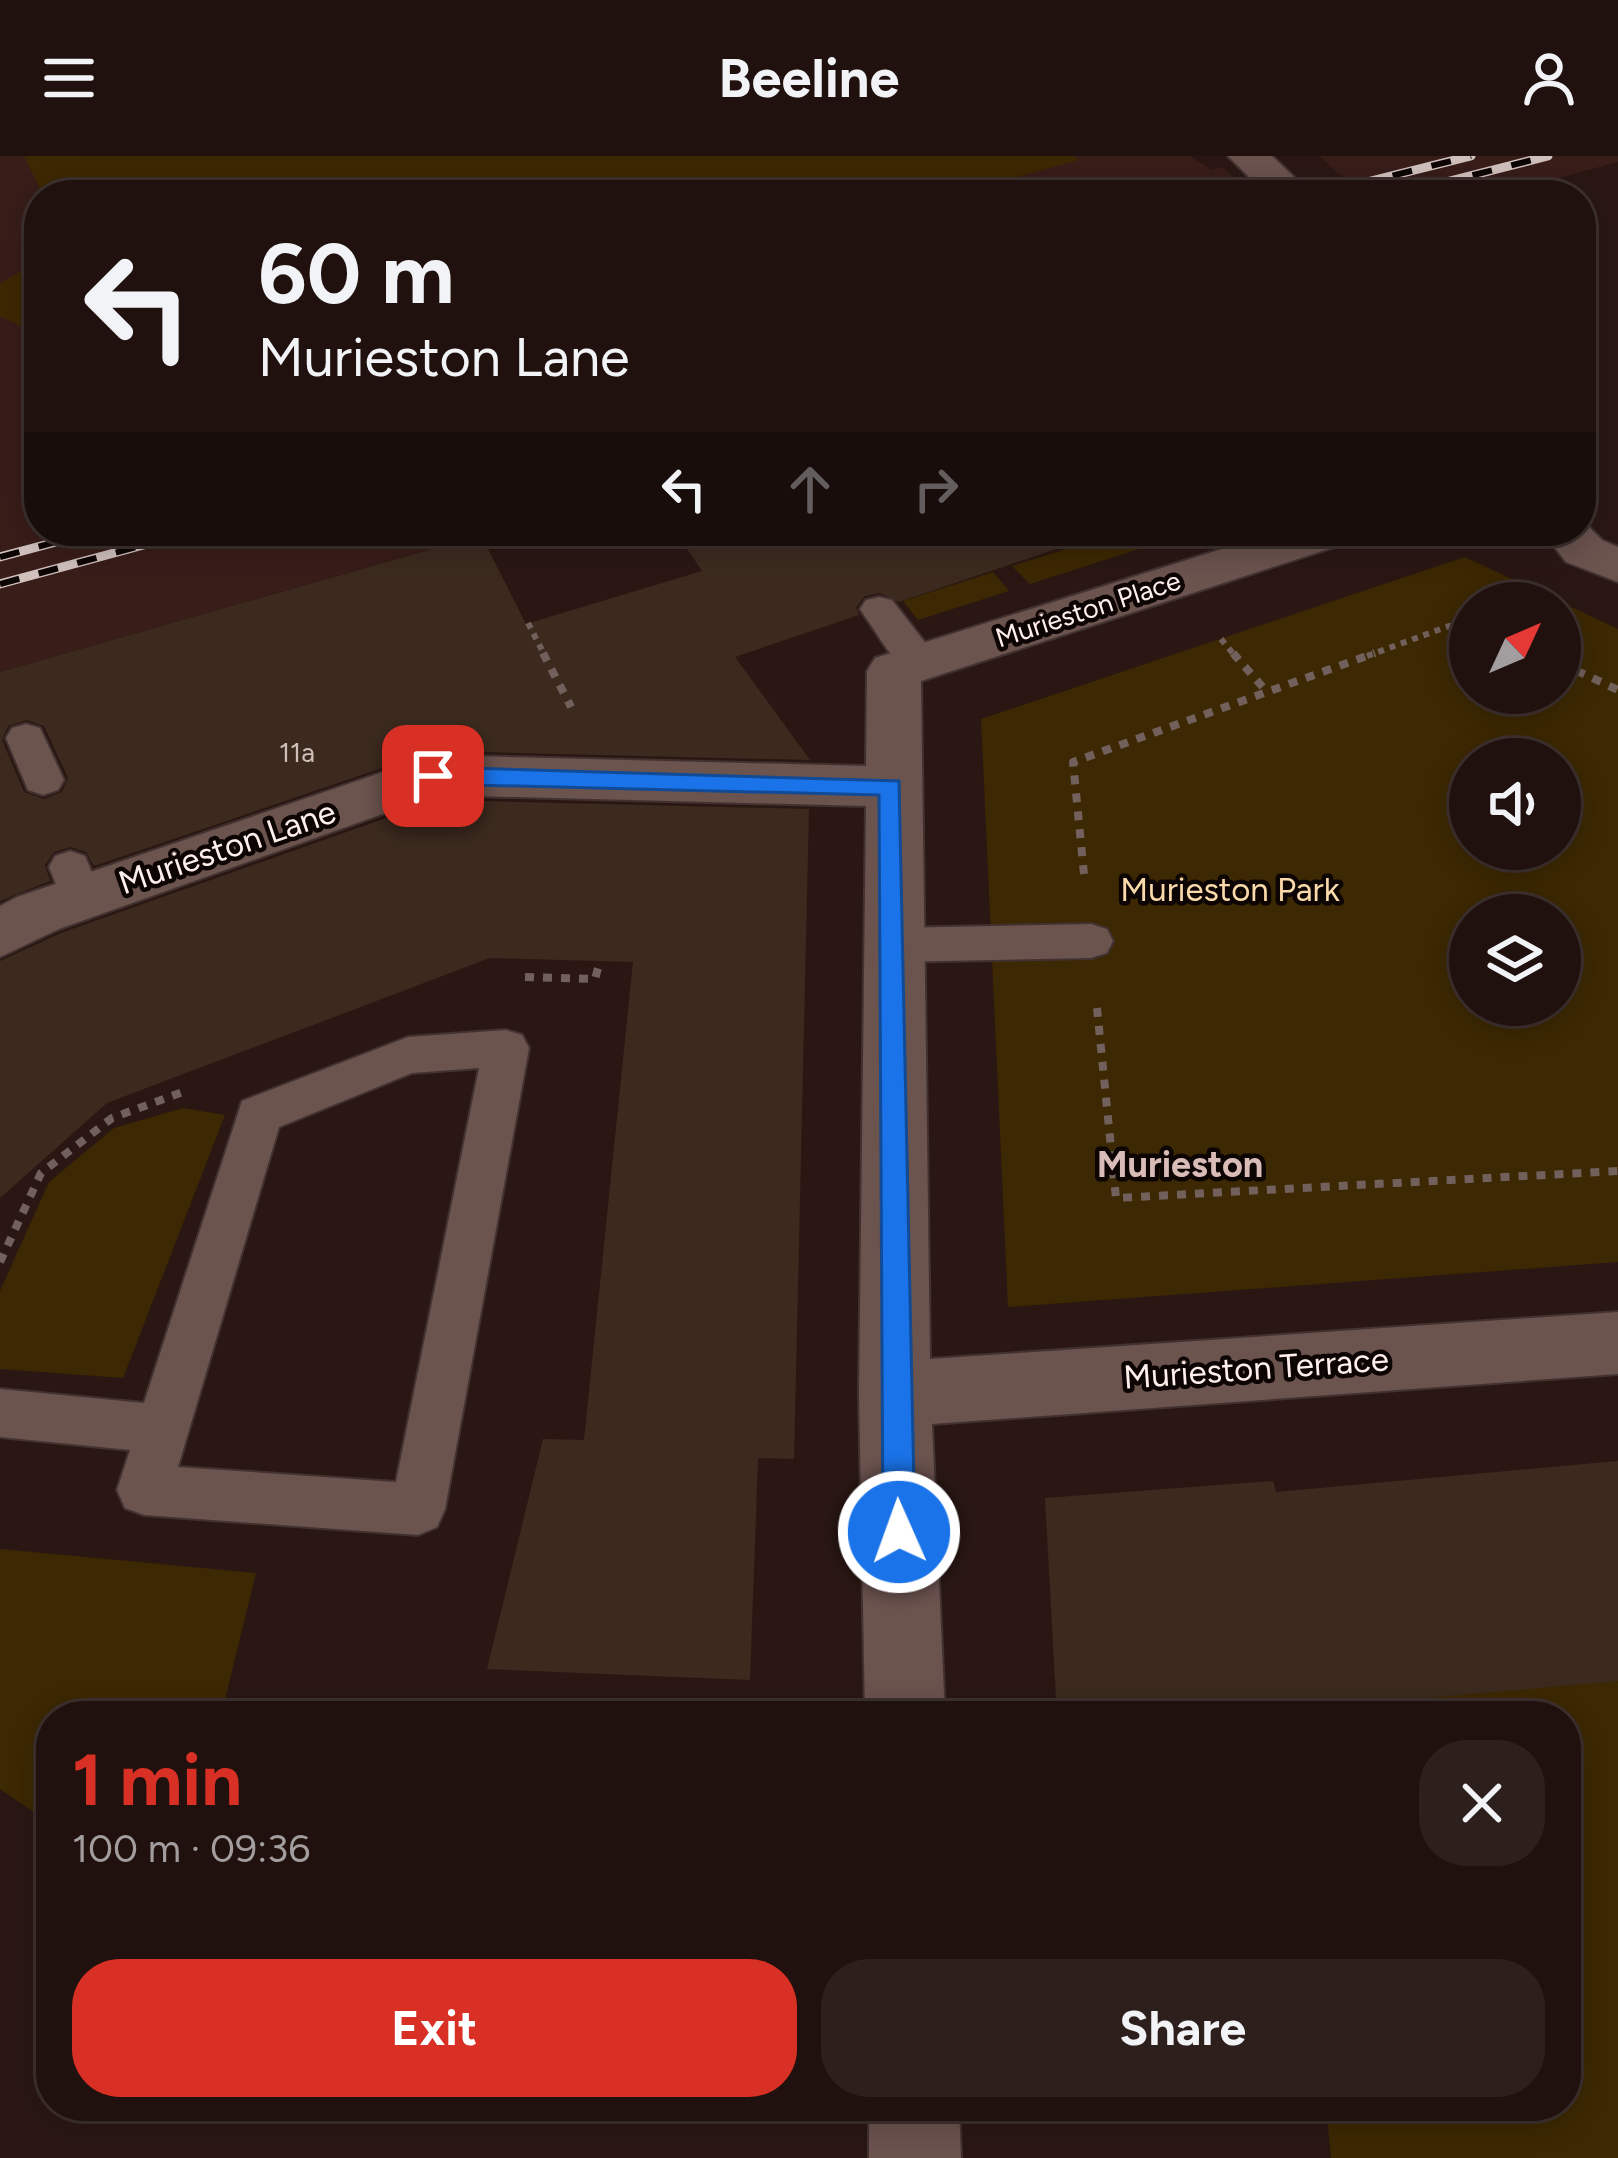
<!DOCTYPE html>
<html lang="en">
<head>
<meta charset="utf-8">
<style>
	:root { --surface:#20110e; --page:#2d1f1c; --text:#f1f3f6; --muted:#a29d9e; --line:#3d312e; --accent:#d93025 }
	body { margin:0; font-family:Figtree,sans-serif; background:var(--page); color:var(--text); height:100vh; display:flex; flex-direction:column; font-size:45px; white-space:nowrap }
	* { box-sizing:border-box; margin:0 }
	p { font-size:39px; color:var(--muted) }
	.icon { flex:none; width:66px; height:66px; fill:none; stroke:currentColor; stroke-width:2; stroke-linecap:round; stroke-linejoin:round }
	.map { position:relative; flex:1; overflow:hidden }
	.side { position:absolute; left:36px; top:1545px; width:1545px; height:420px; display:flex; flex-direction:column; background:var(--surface); border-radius:48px; box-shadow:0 6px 30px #0003,0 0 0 3px var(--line) }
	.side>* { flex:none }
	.hud { position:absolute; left:24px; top:24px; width:1572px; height:366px; border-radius:48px; box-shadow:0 6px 30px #0003,0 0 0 3px var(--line); background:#20110e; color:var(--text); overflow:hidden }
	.needle { width:78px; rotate:46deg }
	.fabs { position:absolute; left:1449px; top:426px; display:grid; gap:24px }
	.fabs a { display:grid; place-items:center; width:132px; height:132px; border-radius:50%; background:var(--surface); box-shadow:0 6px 30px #0003,0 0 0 3px var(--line); font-size:60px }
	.pin { position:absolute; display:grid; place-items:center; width:102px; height:102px; color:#fff; margin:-51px; border-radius:24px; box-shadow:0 6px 18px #0006 }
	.me { position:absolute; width:132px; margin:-66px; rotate:358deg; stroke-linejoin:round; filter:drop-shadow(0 0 9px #0008) }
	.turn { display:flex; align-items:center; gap:42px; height:252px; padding:0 36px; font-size:54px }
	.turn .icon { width:156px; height:156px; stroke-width:2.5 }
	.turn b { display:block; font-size:84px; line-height:102px }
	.lanes { display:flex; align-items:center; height:114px; padding:0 36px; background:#0003; justify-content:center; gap:60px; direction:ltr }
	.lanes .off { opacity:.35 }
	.round { display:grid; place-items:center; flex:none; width:126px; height:126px; border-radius:48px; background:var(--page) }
	.head { display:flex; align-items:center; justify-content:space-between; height:204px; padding:0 36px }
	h1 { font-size:72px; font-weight:700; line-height:90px; color:var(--accent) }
	.button { display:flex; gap:24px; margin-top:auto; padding:24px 36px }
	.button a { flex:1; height:138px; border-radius:48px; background:var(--accent); color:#fff; font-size:48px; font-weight:700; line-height:138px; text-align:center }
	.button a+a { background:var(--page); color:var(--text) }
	header { display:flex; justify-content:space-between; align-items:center; height:156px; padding:0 36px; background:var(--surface); font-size:54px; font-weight:700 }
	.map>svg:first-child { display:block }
	.built { fill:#381d19 }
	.green { fill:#3c2802; fill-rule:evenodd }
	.building { fill:#3c2a1e; fill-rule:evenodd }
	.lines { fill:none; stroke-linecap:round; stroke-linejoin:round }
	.service-casing { stroke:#413231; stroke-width:4 }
	.minor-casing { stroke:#413231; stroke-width:4 }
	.path-far1 { stroke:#72605d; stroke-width:6; stroke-dasharray:6 6; stroke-linecap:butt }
	.path { stroke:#72605d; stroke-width:8; stroke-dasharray:9 9; stroke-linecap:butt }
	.service { fill:#6b534e; fill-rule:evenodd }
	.minor { fill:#6b534e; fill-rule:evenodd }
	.rail-casing { stroke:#d0c1bd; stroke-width:9 }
	.rail { stroke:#0d0504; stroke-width:6; stroke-dasharray:20; stroke-linecap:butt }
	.route { fill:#1a73e8; stroke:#114b97; stroke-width:3 }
	.labels { text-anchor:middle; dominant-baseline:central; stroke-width:9; stroke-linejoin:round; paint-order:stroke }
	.far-street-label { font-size:27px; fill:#feefec; stroke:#0d0504 }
	.number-label { font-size:27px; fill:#cebeb8 }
	.street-label { font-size:33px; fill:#feefec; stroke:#0d0504 }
	.park-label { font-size:33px; fill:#fadaaa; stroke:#0d0504 }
	.neighbourhood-label { font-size:36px; font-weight:bold; fill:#d9bcb7; stroke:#0d0504 }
</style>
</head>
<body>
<header><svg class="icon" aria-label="menu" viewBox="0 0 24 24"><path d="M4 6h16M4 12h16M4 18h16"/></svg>Beeline<svg class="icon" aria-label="person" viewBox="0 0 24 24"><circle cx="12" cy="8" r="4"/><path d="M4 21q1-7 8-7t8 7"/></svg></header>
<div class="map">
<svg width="1618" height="2002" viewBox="0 0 1618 2002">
	<rect width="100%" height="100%" fill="#2a1713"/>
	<g class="built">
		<path d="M0,0h1190l22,14 11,-3 25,28h-1209v336h455l-494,141z"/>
		<path d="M1319,0h299v6l-123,33h-133z"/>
	</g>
	<g class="green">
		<path d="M24,0h1050l5,4 -128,35h-908z"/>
		<path d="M39,104v75l-39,-19v-32z"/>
		<path d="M1124,375h71l-165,53 -18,-18z"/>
		<path d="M1465,401l153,72v633l-610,45 -27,-588zM1470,447h90v90h-90zM1470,603h90v90h-90zM1470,759h90v90h-90z"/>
		<path d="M993,416l16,19 -91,29 -15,-19z"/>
		<path d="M183,952l42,7 -102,263 -123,-9v-78l49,-109 65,-54z"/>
		<path d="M0,1393l256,24 -35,143h-170v108l-51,-35z"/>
		<path d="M1618,1525v477h-287l-5,-52h240v-390h-315l-1,-14z"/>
	</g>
	<g class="building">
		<path d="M675,375h122l12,17h26l8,-17h223l2,14 -169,57 -19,-9 -15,3 -9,11 3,8 -124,42 75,103 -378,-9 -338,115 -8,-14 -15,-5 -17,5 -9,13 5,16 -50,20v-229l481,-137 45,89 176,-53zM27,564l17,6 24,52 -6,14 -18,7 -20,-7 -22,-52 6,-14z"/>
		<path d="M437,644l372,9 -15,650 -36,-1 -8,222 -263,-11 56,-230 41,1 49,-478 -143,-4 -383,145 -107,95v-237l61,-28z"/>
		<path d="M1618,1305v220l-389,35h-172l-12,-218 228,-17 3,11z"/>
	</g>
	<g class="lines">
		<defs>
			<g id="service">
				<path d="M801,375h37l2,4 -5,8h-26z"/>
				<path d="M879,441l13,3 42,54 5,9 -5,9c-34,10 -50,-30 -68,-54l-6,-9 6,-9z"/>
				<path d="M26,568l14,4 24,52 -6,10 -15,5 -15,-5 -22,-52 6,-10z"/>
				<path d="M70,695l15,5 18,42 -7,11 -15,5 -15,-5 -17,-42 6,-11z"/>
				<path d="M1091,768l16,5 6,12 -6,12 -16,5 -199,4 -16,-5 -6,-12 6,-12 16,-5z"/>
				<path d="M506,874l16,5 7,13 -84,461 -8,18 -19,8 -274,-20 -19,-7 -8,-18 13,-40 -130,-13v-48l144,14 98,-302 166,-64zM479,912l-83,414 -218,-15 101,-340 133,-54z"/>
			</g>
			<g id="minor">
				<path d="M1228,0h44l41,39h-46z"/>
				<path d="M1581,363l21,21 16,7v35l-52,-20 -24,-31h39z"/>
				<path d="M1279,375h78l-7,11 -429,139 9,678 688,-47v62l-686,50 13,292h-80l-6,-322 7,-588 -430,-11 -377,134 -59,28v-51l17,-9 416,-142 433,11 1,-95 8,-13z"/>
				<path d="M869,1950h90l2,52h-92z"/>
			</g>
		</defs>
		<use href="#service" class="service-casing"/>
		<use href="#minor" class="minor-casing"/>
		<g class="path-far1">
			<path d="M528,467l17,33"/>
			<path d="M1221,483l14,17"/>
			<path d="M1367,500l82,-30h21"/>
		</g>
		<g class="path">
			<path d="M543,497l28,54"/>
			<path d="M1233,497l34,39"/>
			<path d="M1560,507l58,27"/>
			<path d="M1084,718l-11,-112 302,-109"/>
			<path d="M525,821l70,2 5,-18"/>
			<path d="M1097,852l19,190 502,-27"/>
			<path d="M0,1106l41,-89 71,-55 76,-28"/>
		</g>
		<use href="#service" class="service"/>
		<use href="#minor" class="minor"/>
		<defs>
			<g id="rail">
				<path d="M1315,39l156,-39"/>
				<path d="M1395,39l153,-39"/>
				<path d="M0,401l97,-26"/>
				<path d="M0,428l195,-53"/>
			</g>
		</defs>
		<use href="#rail" class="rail-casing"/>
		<use href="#rail" class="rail"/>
	</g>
	<path class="route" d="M433,611l466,14 16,751 -5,10 -11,5 -11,-5 -5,-10 -4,-737 -446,-11 -12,-8z"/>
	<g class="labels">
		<g class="far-street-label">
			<text transform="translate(1088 453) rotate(-18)">Murieston Place</text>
		</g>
		<g class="number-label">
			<text x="297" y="596">11a</text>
		</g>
		<g class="street-label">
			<text transform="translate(227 691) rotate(-19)">Murieston Lane</text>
			<text transform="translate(1256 1212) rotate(-4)">Murieston Terrace</text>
		</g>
		<g class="park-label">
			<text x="1230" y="733">Murieston Park</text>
		</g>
		<g class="neighbourhood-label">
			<text x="1180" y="1008">Murieston</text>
		</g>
	</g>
</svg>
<div class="fabs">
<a><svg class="needle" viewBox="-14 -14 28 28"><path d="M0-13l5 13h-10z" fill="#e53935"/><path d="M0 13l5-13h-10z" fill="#a29d9e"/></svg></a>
<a><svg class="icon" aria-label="sound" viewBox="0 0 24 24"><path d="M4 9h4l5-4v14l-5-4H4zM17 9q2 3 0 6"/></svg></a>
<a><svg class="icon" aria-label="layers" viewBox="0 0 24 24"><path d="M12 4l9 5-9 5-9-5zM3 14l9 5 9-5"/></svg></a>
</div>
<div class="pin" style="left:433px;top:620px;background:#d93025"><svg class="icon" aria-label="arrive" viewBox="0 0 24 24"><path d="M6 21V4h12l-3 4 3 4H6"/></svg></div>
<svg class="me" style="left:899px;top:1376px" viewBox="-20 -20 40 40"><circle r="17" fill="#1a73e8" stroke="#fff" stroke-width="3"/><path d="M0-11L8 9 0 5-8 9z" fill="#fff"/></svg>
<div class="hud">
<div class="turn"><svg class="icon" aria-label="left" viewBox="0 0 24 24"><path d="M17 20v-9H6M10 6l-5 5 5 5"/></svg><div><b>60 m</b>Murieston Lane</div></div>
<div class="lanes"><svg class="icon" aria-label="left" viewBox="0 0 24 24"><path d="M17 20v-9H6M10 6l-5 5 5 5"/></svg><svg class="icon off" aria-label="ahead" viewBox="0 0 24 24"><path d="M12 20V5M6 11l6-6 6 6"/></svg><svg class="icon off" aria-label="right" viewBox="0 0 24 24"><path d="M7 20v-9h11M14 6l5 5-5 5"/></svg></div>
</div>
<section class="side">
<div class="head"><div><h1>1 min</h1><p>100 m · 09:36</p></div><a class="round"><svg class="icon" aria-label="close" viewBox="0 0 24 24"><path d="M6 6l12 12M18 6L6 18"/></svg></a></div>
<div class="button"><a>Exit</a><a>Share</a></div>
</section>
</div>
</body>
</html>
